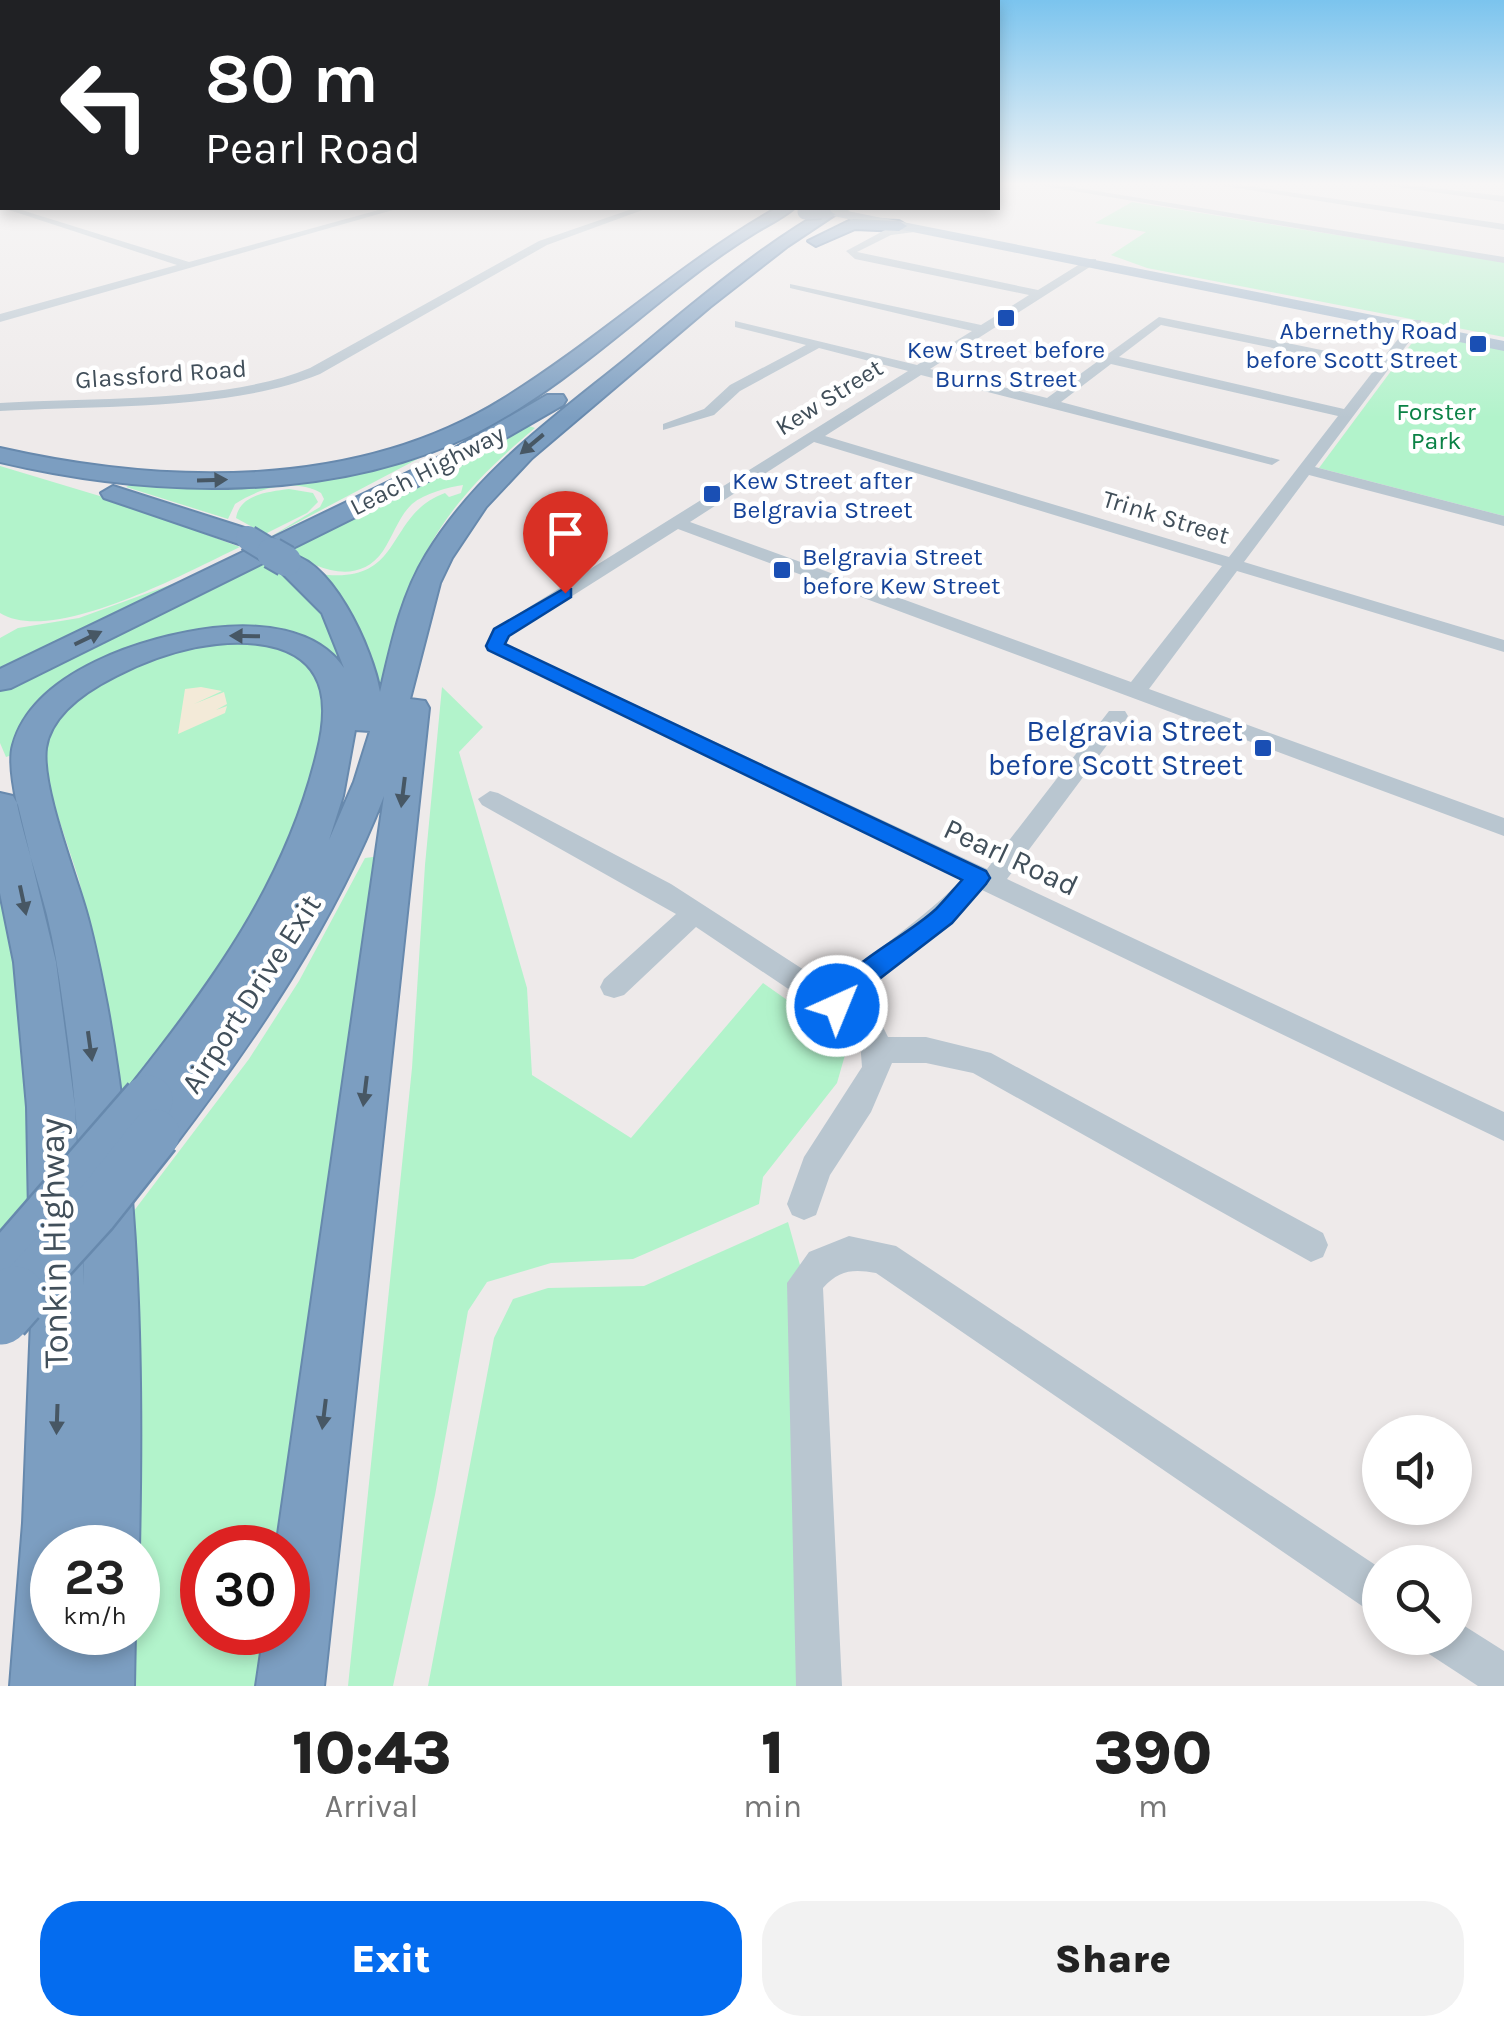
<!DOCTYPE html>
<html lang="en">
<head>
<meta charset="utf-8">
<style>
	:root { --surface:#fff; --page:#f2f2f2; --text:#222; --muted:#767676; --accent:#046cef }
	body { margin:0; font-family:Karla,sans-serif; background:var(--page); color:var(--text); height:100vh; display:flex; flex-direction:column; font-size:38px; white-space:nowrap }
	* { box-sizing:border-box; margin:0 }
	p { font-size:32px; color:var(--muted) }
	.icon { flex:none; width:55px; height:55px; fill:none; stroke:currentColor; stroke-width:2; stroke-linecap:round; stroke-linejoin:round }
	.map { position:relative; height:1686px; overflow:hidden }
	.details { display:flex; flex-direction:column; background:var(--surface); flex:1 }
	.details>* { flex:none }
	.banner { position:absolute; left:0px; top:0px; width:1000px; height:210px; box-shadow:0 5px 15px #0003; background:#202124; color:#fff; overflow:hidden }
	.buttons { position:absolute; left:1362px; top:1415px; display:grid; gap:20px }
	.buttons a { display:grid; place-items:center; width:110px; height:110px; border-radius:50%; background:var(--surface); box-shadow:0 5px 15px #0003; font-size:50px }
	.speed { position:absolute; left:30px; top:1525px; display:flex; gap:20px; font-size:50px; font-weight:700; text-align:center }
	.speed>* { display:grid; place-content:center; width:130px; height:130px; border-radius:50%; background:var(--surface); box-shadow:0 5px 15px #0003; line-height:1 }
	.speed small { font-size:25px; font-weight:400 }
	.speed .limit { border:15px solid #d22; background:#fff; color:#111 }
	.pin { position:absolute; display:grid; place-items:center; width:85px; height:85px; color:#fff; margin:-102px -42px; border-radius:50% 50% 50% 0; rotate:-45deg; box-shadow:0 0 10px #0007 }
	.pin .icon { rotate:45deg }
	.me { position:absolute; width:110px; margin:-55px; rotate:44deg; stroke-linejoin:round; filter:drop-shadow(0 0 8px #0008) }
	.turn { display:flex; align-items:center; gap:35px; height:210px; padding:0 40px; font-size:45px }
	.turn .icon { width:130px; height:130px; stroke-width:2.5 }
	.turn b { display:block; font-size:70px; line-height:85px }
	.eta { display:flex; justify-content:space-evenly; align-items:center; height:170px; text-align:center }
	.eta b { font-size:60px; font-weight:800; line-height:70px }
	.button { display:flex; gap:20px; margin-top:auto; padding:20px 40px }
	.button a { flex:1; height:115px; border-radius:40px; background:var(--accent); color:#fff; font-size:40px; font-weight:800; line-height:115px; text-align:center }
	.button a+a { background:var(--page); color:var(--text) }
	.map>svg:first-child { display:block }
	.green { fill:#b2f3cb }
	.sand { fill:#f3ead8 }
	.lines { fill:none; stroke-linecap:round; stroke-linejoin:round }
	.highway-casing { stroke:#6789ad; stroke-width:4 }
	.minor { fill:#b9c6d0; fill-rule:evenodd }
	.major { fill:#a6bbce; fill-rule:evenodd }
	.highway { fill:#7c9ec1; fill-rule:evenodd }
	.highway-bridge-far4-casing { stroke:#6789ad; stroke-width:18; stroke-linecap:butt }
	.highway-bridge-far3-casing { stroke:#6789ad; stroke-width:28; stroke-linecap:butt }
	.highway-bridge-far2-casing { stroke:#6789ad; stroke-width:34; stroke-linecap:butt }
	.highway-bridge-far1-casing { stroke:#6789ad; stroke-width:54; stroke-linecap:butt }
	.highway-bridge-casing { stroke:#6789ad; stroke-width:66; stroke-linecap:butt }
	.major-bridge { stroke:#a6bbce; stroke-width:12 }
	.highway-bridge-far4 { stroke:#7c9ec1; stroke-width:15 }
	.highway-bridge-far3 { stroke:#7c9ec1; stroke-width:24 }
	.highway-bridge-far2 { stroke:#7c9ec1; stroke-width:30 }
	.highway-bridge-far1 { stroke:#7c9ec1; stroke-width:49 }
	.highway-bridge { stroke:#7c9ec1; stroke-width:61 }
	.oneway { fill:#475764 }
	.route { fill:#046cef; stroke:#03469b; stroke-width:2.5 }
	.transit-dot { fill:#1a4fb4; stroke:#fff; stroke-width:4 }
	.labels { text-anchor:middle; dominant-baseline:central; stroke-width:9; stroke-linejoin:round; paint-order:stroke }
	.far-transit-label { font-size:25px; fill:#164399; stroke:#fff; text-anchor:start }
	.far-street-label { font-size:25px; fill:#414f5a; stroke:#fff }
	.far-park-label { font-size:25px; fill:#0b8246; stroke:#fff }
	.transit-label { font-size:30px; fill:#164399; stroke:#fff; text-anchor:end }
	.street-label { font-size:30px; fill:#414f5a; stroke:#fff }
	.near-street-label { font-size:35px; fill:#414f5a; stroke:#fff }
</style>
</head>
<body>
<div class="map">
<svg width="1504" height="1686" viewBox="0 0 1504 1686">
	<rect width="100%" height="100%" fill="#eeeaea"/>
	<g class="green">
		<path d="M1132,202l372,60v75l-357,-69 -36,-13 35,-23 -51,-9z"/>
		<path d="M1420,332l84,17v167l-185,-48z"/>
		<path d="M529,426l6,2c-106,89 -123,137 -157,268l-65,-123c94,16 69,-57 132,-80l4,4 12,-4 2,-8c-14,2 -38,8 -51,19 -13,12 -19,32 -29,47 -24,35 -66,19 -92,0l1,-4z"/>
		<path d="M465,434l-195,103 50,-30 4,-8 -3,-6c-27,-15 -62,-5 -86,11l-7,15 -102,-32 9,-5 113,-2z"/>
		<path d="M0,466l113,34 127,47c-53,25 -187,99 -240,66z"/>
		<path d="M289,489l24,4 5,9 -11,11 -42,21 -29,-16c4,-24 32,-26 53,-29z"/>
		<path d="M267,561l54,49 22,54 -4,1 -24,-23 -18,-7 -158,11 -124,108 -9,3 -6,-14v-55z"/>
		<path d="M178,582l-178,86v-30l18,-10 61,-10z"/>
		<path d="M268,641l39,16c6,11 14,23 16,35 6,30 -4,63 -12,91 -40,129 -116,222 -193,330l-21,-151 -18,-82 -33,-100 -3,-48 58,-55 90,-33z"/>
		<path d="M442,687l41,40 -24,25 68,236 5,87 99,63 132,-155 78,55 4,17 -8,28 -74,94 -4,27 -126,55 -82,4 -64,19 -19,29 -33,184 -42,191h-45l64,-618 13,-203z"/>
		<path d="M381,856l-102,691 -77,1v84l64,1 -8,53h-127l3,-53 4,-1 -11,-412 122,-161 50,-78 66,-123z"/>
		<path d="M0,874l18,100 18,234 -36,38z"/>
		<path d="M788,1222l17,61 14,403h-391l66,-348 19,-39 35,-11 96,-2z"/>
	</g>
	<path class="sand" d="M201,687l21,4 -28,13 30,-12 3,12 -11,6 11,-4 -2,7 -47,21 7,-45z"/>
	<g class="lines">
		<defs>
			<g id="highway">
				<path d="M777,208h17c-11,10 -25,16 -38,24 -26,16 -51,34 -75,53 -65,51 -129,109 -203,147 -144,72 -326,66 -478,30v-14c163,37 355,43 503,-49 95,-59 177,-136 274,-191z"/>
				<path d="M828,208h17l-57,38 -78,61 -178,151 -46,49 -34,51 -12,25 -30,116 15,2 4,7 -105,978h-68l8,-54h24v-84h-12l108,-752c-50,129 -129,244 -212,353l-17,7 -17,-7 -7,-15 8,-17 -8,-2 -6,-15 6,-15c81,-102 155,-203 186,-332 11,-43 12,-89 -39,-105 -52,-15 -116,4 -162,28 -28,14 -65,38 -70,72 -5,38 29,124 40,163 9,31 15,63 21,94 33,179 36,362 32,543h-87v84h83l-1,54h-124l13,-163 8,-202 -4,-214 -13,-145 -14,-69v-100l13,3 5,9 38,157 19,145 9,178c-2,-94 -7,-188 -21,-280 -4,-30 -9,-61 -16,-90 -9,-38 -44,-136 -34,-170 20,-74 133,-109 200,-117 45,-5 103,-1 131,40l-22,-55 -46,-46 -4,-6 3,-4 -264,131 -11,2v-21l434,-209 113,-65h16l3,5 -3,5 -113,65 -169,84c48,-5 93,98 99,138 11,-47 21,-96 46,-137 49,-81 123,-134 195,-192 67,-55 132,-112 207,-155zM355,730l15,1 -16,51 -25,58 14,-44z"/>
				<path d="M853,219l46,2 8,5 -8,5 -44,-2 -39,17 -8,-5z"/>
				<path d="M113,486l144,46 4,6 -4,6h-18l-135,-46 -3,-5z"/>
			</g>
		</defs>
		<use href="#highway" class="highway-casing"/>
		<g class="minor">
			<path d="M1020,182h21l463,75v6z"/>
			<path d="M1198,182h23l283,42v6z"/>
			<path d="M1379,182l125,14v6l-121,-17z"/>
			<path d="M3,208h12l174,54 197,-54h14l-400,114v-8l177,-49z"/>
			<path d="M635,208h13l-101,37 -227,129c-90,37 -222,31 -320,37v-8c93,-6 226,0 310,-35l229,-127z"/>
			<path d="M918,226l4,5 -31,4 -34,17 181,38 50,-31h8v4l-166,106 117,29 112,-81 221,45 33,-42h8v6l-106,141 189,49v10l-195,-51 -65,87 260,78v12l-267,-81 -88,118 355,129v18l-826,-307 -169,107 -3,8 481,225 122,-158h16l3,5 -3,5 -118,158 497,233v29l-522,-251c-39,44 -87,71 -125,114l25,21 6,12h38l65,16 332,180 5,12 -5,12 -12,5 -338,-189 -47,-10h-34l-21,49 -41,63 -14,40 -12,5 -12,-5 -5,-11 17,-47 58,-90 -2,-26 -15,-14 -149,-100 -72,68 -10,3 -10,-3 -4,-8 4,-8 72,-65 -194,-109 -4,-6 12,-8 8,2 173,91 164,106c38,-42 88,-69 126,-110l-476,-234 9,-17 414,-258 -89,-23 -79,43 -26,24 -51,15v-6l41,-15 26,-24 76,-40 -71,-18v-6l182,44 55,-34 -182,-43v-4l191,41 48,-30 -174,-36 -9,-8 39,-21zM1161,325l214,44 -31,40 -225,-52zM1111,364l227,52 -109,141 -404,-121 96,-61 351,90 8,-5 -219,-58zM814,442l408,124 -91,116 -441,-160z"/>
			<path d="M849,1236l47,10 484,322v47l-15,-7 -489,-335c-23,-4 -37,-3 -53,15l19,398h-46l-9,-403 22,-31z"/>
			<path d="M1455,1620l49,31v35h-26l-49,-32 -6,-16h32z"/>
		</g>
		<path class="major" d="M832,208l672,133v10l-676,-136v-6z"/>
		<use href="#highway" class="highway"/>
		<defs>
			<path id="highway-bridge-far4" d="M805,212l16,-1"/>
			<path id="highway-bridge-far3" d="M248,538l28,17"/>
			<path id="highway-bridge-far2" d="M272,553l14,8"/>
			<g id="highway-bridge-far1">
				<path d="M0,1270l148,-170"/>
				<path d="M13,1300l80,-88 62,-78"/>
			</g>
			<path id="highway-bridge" d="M0,1314l15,-17"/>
		</defs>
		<use href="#highway-bridge-far4" class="highway-bridge-far4-casing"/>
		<use href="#highway-bridge-far3" class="highway-bridge-far3-casing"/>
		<use href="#highway-bridge-far2" class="highway-bridge-far2-casing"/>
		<use href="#highway-bridge-far1" class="highway-bridge-far1-casing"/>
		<use href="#highway-bridge" class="highway-bridge-casing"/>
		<path class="major-bridge" d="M836,208l7,1"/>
		<use href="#highway-bridge-far4" class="highway-bridge-far4"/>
		<use href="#highway-bridge-far3" class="highway-bridge-far3"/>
		<use href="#highway-bridge-far2" class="highway-bridge-far2"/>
		<use href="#highway-bridge-far1" class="highway-bridge-far1"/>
		<use href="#highway-bridge" class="highway-bridge"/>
	</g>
	<defs><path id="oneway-solid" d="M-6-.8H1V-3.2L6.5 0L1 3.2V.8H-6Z" transform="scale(2.5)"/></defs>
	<g class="oneway">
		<use href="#oneway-solid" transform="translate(532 444) rotate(140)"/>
		<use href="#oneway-solid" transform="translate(212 480) rotate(-2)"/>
		<use href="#oneway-solid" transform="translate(245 636) rotate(-179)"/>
		<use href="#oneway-solid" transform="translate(88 638) rotate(-26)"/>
		<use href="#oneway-solid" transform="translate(403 792) rotate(97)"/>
		<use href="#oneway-solid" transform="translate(23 900) rotate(78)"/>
		<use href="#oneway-solid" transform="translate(90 1046) rotate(82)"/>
		<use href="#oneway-solid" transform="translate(365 1091) rotate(97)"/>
		<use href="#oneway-solid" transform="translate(324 1414) rotate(97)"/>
		<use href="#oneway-solid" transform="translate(57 1419) rotate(92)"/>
	</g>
	<linearGradient id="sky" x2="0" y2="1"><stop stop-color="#7bc4ee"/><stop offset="0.44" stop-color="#f7f6f6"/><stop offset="1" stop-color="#f7f6f6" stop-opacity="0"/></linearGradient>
	<rect width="1504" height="418" fill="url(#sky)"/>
	<path class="route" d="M565,588l6,1v8l-62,39 -4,8 481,227 4,7 -4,6 -34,39 -78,60 -28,31 -9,3 -10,-3 -3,-8c22,-45 76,-64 112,-97 9,-9 17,-19 26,-29l-474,-230 -2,-4 8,-17z"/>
	<g class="transit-dot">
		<rect x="996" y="308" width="20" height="20" rx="5"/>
		<rect x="1468" y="334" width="20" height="20" rx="5"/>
		<rect x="702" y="484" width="20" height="20" rx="5"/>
		<rect x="772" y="560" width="20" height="20" rx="5"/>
		<rect x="1253" y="738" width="20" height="20" rx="5"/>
	</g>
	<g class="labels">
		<g class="far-transit-label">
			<text x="1458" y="330" text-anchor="end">Abernethy Road<tspan x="1458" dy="29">before Scott Street</tspan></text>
			<text x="1006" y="349" text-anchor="middle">Kew Street before<tspan x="1006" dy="29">Burns Street</tspan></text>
			<text x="732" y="480">Kew Street after<tspan x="732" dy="29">Belgravia Street</tspan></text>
			<text x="802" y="556">Belgravia Street<tspan x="802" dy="29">before Kew Street</tspan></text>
		</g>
		<g class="far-street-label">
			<text transform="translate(161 374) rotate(-4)">Glassford Road</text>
			<text transform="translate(829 397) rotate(-32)">Kew Street</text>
			<text transform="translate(427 470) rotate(-27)">Leach Highway</text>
			<text transform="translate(1166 517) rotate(17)">Trink Street</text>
		</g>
		<g class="far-park-label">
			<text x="1436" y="411">Forster<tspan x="1436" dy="29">Park</tspan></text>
		</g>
		<g class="transit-label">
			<text x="1243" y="731">Belgravia Street<tspan x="1243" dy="34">before Scott Street</tspan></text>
		</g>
		<g class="street-label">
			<text transform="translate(1011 857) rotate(25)">Pearl Road</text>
			<text transform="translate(251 994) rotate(-57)">Airport Drive Exit</text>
		</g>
		<g class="near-street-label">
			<text transform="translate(54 1243) rotate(-91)">Tonkin Highway</text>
		</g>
	</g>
</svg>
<div class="buttons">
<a><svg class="icon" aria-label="sound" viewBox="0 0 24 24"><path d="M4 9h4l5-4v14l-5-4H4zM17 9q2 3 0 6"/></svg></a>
<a><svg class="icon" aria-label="search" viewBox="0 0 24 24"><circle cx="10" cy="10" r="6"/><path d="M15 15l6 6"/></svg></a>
</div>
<div class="speed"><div>23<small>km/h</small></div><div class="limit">30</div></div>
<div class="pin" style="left:565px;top:593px;background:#d93025"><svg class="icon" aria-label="arrive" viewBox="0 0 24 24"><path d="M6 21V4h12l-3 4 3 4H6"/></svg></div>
<svg class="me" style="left:837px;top:1006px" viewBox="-20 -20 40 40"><circle r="17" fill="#046cef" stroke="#fff" stroke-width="3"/><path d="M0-11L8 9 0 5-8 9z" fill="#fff"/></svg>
<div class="banner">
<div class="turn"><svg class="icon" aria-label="left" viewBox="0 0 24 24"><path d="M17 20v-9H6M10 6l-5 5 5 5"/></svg><div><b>80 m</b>Pearl Road</div></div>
</div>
</div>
<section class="details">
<div class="eta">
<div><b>10:43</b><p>Arrival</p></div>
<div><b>1</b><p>min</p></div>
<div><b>390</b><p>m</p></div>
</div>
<div class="button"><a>Exit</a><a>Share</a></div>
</section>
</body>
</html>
